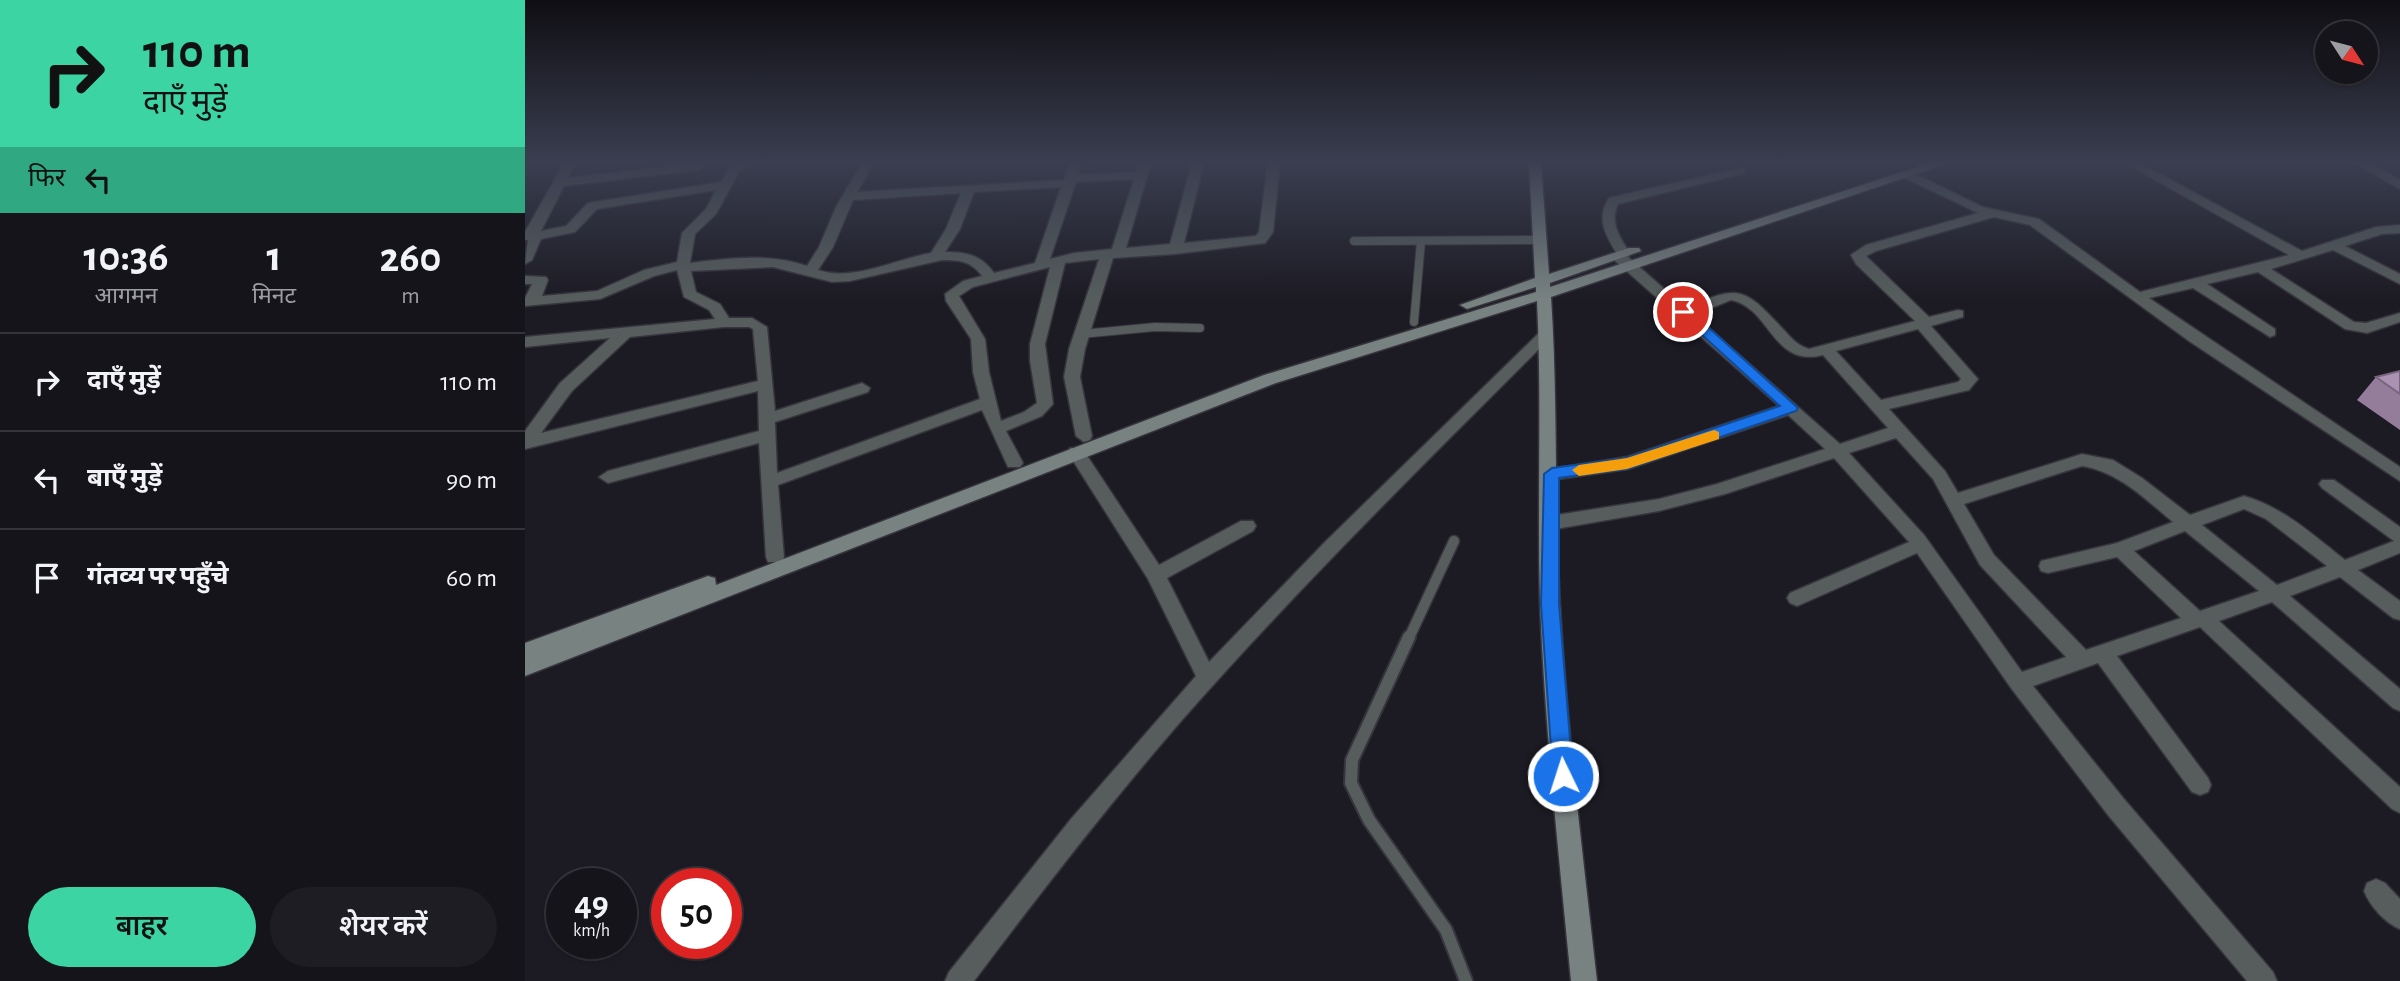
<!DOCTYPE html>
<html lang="hi">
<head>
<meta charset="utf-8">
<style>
	:root { --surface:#15141a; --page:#1e1d23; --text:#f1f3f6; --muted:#9d9ea2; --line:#343339; --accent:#3dd4a3 }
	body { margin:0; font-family:"Alegreya Sans","Noto Sans Devanagari",sans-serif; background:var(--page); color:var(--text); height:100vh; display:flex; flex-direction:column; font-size:26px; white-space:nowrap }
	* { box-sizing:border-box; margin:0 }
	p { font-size:23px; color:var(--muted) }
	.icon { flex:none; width:38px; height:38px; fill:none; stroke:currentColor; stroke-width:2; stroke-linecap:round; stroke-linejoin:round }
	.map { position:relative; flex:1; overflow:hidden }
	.sheet { display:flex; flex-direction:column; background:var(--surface); width:525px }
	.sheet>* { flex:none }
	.hud { background:#3dd4a3; color:#111; overflow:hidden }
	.needle { width:46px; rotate:126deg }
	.fabs { position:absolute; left:1790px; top:21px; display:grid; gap:14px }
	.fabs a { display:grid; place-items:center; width:63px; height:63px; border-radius:50%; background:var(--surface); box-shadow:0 2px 5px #0004,0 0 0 2px var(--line); font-size:35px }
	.speed { position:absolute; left:21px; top:868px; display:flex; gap:14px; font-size:35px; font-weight:700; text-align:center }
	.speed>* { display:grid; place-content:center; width:91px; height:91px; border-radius:50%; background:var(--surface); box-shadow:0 2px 5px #0004,0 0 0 2px var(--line); line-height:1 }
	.speed small { font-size:18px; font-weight:400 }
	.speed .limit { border:10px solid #d22; background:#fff; color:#111 }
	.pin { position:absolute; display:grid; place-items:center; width:60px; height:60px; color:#fff; margin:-30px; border:4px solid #fff; border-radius:50%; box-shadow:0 2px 7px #0007 }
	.me { position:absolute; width:77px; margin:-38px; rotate:356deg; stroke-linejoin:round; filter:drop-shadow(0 0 5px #0008) }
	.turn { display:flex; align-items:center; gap:24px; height:147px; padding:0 28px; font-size:32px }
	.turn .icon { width:91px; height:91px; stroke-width:2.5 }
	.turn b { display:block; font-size:49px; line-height:60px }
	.then { display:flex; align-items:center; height:66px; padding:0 28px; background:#0003; gap:14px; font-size:26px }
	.eta { display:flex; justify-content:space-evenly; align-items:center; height:119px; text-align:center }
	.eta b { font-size:42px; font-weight:600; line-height:49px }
	.cta { display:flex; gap:14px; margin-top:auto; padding:14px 28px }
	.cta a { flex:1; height:80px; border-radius:42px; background:var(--accent); color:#111; font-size:28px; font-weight:600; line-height:80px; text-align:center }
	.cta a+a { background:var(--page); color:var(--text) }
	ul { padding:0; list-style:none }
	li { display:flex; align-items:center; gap:21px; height:98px; padding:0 28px; border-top:2px solid var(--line) }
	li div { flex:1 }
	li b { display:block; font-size:26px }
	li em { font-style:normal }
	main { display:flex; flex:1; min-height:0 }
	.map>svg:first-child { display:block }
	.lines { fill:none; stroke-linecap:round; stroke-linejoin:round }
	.lane-far2-casing { stroke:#36343d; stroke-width:10 }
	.lane-far1-casing { stroke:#36343d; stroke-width:13 }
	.lane-casing { stroke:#36343d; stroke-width:16 }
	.street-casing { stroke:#36343d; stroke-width:3 }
	.secondary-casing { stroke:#36343d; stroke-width:3 }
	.lane-far2 { stroke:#565d5c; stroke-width:8 }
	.lane-far1 { stroke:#565d5c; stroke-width:10 }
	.lane { stroke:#565d5c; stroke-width:12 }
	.street { fill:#565d5c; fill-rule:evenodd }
	.secondary { fill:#788281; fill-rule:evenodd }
	.wall { fill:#937d9b }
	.building { fill:#ab91b4; stroke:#78667e; stroke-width:2 }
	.route { fill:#1a73e8; stroke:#114b97; stroke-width:2 }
	.slow { fill:#f59e0b }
</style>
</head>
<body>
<main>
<section class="sheet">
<div class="hud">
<div class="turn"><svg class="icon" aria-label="right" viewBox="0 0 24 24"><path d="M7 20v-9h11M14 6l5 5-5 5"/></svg><div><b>110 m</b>दाएँ मुड़ें</div></div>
<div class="then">फिर<svg class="icon" aria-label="left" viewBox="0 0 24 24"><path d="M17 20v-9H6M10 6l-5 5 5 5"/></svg></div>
</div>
<div class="eta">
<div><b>10:36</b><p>आगमन</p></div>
<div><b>1</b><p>मिनट</p></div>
<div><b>260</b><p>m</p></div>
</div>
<ul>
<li><svg class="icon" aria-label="right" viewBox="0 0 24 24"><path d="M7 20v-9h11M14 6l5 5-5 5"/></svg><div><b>दाएँ मुड़ें</b></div><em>110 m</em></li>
<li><svg class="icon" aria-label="left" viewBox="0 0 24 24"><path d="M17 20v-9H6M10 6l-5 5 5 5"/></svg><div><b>बाएँ मुड़ें</b></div><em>90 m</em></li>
<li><svg class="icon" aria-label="arrive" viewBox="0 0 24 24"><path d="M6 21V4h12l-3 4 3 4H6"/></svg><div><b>गंतव्य पर पहुँचे</b></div><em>60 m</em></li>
</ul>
<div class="cta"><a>बाहर</a><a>शेयर करें</a></div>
</section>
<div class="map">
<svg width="1875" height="981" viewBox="0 0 1875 981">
	<rect width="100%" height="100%" fill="#1c1a23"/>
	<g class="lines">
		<defs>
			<g id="lane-far2">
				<path d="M829,241l186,-1"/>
				<path d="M889,322l7,-81"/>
				<path d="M556,334l74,-7 45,1"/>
			</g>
			<path id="lane-far1" d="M884,638l45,-97"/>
			<path id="lane" d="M884,637l-57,123 -1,23 18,37 77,110 20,51"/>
			<g id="street">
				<path d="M39,163h12l-8,15 127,-15 10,3 -6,4 -135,16 -23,45 25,-5 22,-23 133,-21 10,-17 26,-2 -17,7 -24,44 -21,20 -5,29c39,-5 80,-10 117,3l12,-19 17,-40 26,-44h12l-17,29 207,-12 6,-17h12l-4,12 58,-3 3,-9h12l-25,85 44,-4 22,-81h12l-20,80 72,-7 3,-4 9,-69h12l-7,69 -8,11 -90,11 -62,4 -28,91 -5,28 12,59 -2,4 -6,2 -8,-6 -12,-59 5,-28 30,-90 -34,4 -20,81 8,60 -11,12 -36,15 17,32 -3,4h-12l-26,-57 -204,75 6,72 -2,5h-14l-2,-5 -7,-114 -151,40 -9,-6 9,-6 151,-40 -1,-40 -233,58v-18l35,-48 50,-45 -85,9v-10l190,-18 -6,-9 -25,-13 -7,-27 -23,6 -54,23 -75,7v-8l7,-14h-7v-8l21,1 2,3 -6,16 55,-5 47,-21 33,-8 5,-29 24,-24 10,-19 -119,19 -22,23 -34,7 -9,21 -7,4 3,-24h-3v-8zM609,179l-22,70 -38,4 -24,6 26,-77zM536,187l-26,76 -41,10c-13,-18 -27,-21 -49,-21l15,-23 14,-37zM436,193l-15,36 -15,24c-35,6 -78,29 -113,17l15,-23 20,-47zM417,260c18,0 29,1 40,16l-19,5 -18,13 1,7 25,38 2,33 7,27 -203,74 -2,-51 93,-30 2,-4 -8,-5 -87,28 -8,-84 -15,-9h-23l-9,-14 -24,-12 -5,-21 82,-4 59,15 18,-1zM525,267l-20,77v17l7,42 -13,9 -23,9 -12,-49 -4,-33 -26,-43 14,-9zM199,327h25l4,2 5,52 -217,52 31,-42 58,-54z"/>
				<path d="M1600,163h15l162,88 74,-24 24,-2v8l-18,1 -37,12 55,28v10l-67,-34 -62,19 83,53 12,1 34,-10v9l-33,11 -22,-4 -87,-57 -51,12 68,45v6l-5,2 -77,-49 -44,10 251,169v14l-211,-140 -159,-116 -36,-8 -118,34 -10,5 63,61 29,-7 5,1v6l-32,9 47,53 -9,11 -80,19 56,62 13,22 124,-39 31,6 29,18 48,37 54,-19c39,11 69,39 101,64l49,-19 -72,-53 -3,-4 3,-4h12l66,47v26l-42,17 42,31v19l-7,-2 -53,-41 -50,19 110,93v22l-7,-3 -121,-106 -53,19 181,166v26l-8,-4 -192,-182 -83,29 91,122 3,7 -3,7 -8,3 -8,-3 -94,-129 -65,23 91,113 149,173 4,9h-30l-139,-166 -97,-127 -94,-135 -113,50 -7,3 -7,-3 -3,-5 3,-5 119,-51 -75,-84 -109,36 -66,17 -109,19 -6,-2 -3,-5 3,-5 6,-2 109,-17 58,-15 108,-35 -37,-34 -160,54 -76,11 -6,-2 -3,-4 3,-4 81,-13 152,-51 -166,-147 -2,-3 5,-4c-11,-18 -20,-34 -7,-54l136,-31v6l-127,31c-9,18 2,35 13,50l-3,3 58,51c53,-24 58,-21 97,21 7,8 15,17 26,20l106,-28 -59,-57 -5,-9 15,-10 112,-32 -75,-36 -2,-3 6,-4 76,37 56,12 101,73 149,-37zM1206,300c40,8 41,68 92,55l65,73 -48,16 -146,-129zM1393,329l43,50 -3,3 -77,18 -45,-49zM1371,438l37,41 47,86 86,92 -44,15 -98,-137 -75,-82zM1557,466c37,6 63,33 91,56l-56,21 -76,18 -2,5 2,5 7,2 69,-16 64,61 -95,32 -92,-95 -30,-51zM1719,509l22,10 61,47 -50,19 -75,-60zM1660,531l74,60 -59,20 -66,-60z"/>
				<path d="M1830,163h15l30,17v9z"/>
				<path d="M1020,330l5,2v6c-125,125 -251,249 -368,382 -73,84 -141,172 -208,261h-29l4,-9 122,-153 125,-143 -48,-97 -78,-123 -2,-4 2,-4h12l77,117 82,-44h12l3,5 -3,5 -86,47 42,84 116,-120 215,-210z"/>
				<path d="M1851,879l9,4 15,16v30c-15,-6 -30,-23 -36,-38l3,-8z"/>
			</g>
			<path id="secondary" d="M1004,163h12l8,111 80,-26h10l2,3 -91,32v4l380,-124h18l-397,134c7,103 3,205 9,308 7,126 23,251 37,376h-26c-12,-125 -26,-251 -31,-377 -3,-101 2,-202 -3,-303l-261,82 -751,293v-33l183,-67 7,2 1,7 548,-210 272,-83v-5l-69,22 -7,-4 75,-27z"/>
		</defs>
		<use href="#lane-far2" class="lane-far2-casing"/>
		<use href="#lane-far1" class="lane-far1-casing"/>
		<use href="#lane" class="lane-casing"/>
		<use href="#street" class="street-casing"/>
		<use href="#secondary" class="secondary-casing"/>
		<use href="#lane-far2" class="lane-far2"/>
		<use href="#lane-far1" class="lane-far1"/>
		<use href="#lane" class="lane"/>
		<use href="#street" class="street"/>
		<use href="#secondary" class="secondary"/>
	</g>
	<path class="wall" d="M1875,371v59l-43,-30 19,-23z"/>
	<path class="building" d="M1875,371v23l-24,-17z"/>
	<linearGradient id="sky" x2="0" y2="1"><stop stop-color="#0f0e13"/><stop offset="0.54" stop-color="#3a3e50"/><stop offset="1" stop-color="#3a3e50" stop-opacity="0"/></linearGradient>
	<rect width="1875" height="300" fill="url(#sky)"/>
	<path class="route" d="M1154,309h9l110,99 -2,3 -169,58 -68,9v126l14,172 -3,6 -7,3 -7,-3 -3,-6 -12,-172 3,-130 8,-6 74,-10 154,-52 -101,-92z"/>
	<path class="slow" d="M1189,430l5,2v7l-92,30 -48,7 -7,-6 7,-5 48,-7z"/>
</svg>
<div class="fabs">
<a><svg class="needle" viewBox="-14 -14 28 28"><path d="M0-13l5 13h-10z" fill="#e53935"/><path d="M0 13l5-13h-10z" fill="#9d9ea2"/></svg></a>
</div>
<div class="speed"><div>49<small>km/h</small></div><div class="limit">50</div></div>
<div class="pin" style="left:1158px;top:312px;background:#d93025"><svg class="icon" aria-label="arrive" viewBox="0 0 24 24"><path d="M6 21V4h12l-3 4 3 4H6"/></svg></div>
<svg class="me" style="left:1038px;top:776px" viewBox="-20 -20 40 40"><circle r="17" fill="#1a73e8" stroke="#fff" stroke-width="3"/><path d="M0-11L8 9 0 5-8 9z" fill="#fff"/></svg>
</div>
</main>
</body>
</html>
